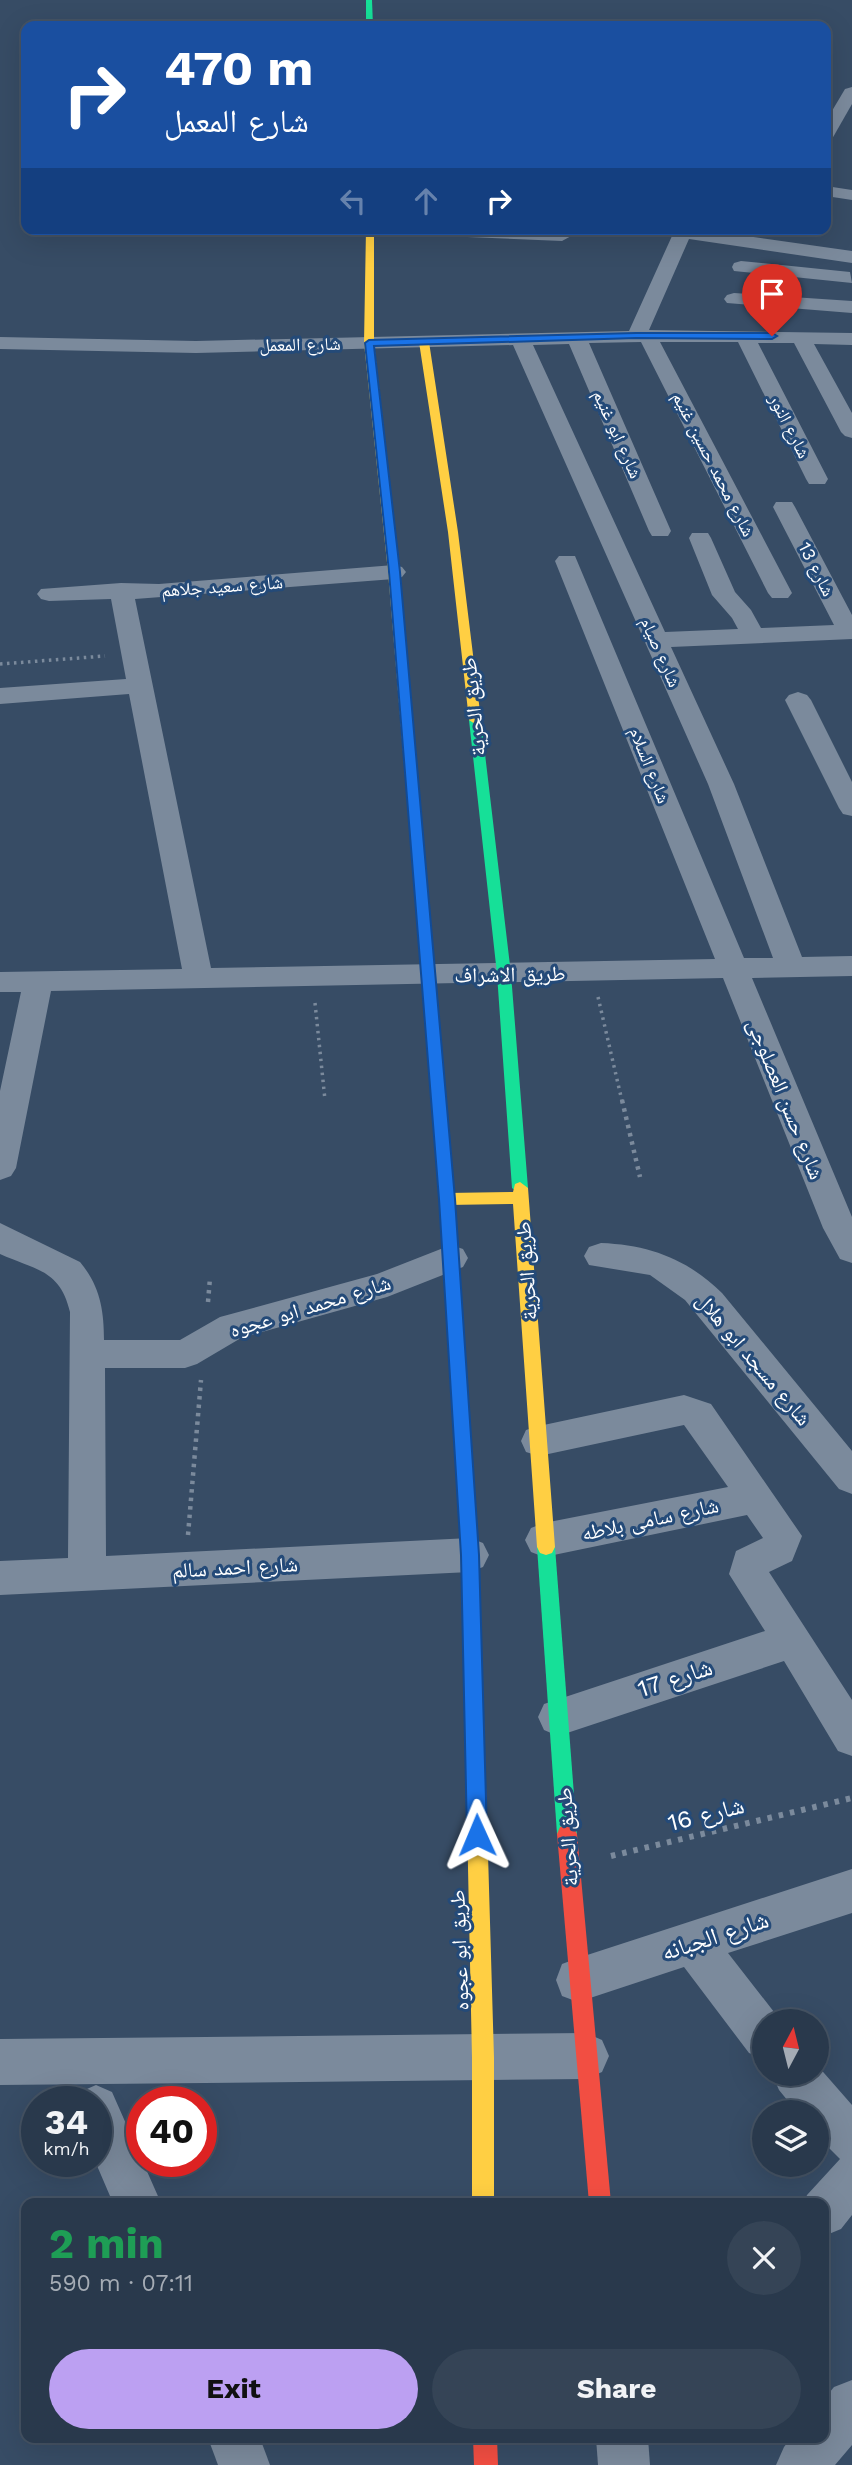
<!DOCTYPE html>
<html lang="en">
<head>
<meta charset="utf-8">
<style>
	:root { --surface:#29394c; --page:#354456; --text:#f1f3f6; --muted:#a5acb5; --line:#455364; --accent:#bca0f2 }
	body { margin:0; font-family:"Work Sans","Noto Naskh Arabic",sans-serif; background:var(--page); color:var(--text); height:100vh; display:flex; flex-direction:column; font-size:26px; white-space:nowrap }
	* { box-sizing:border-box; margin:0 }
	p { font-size:23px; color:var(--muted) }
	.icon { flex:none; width:38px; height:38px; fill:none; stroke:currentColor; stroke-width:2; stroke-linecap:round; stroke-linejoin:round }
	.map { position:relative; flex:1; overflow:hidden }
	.drawer { position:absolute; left:21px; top:2198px; width:808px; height:245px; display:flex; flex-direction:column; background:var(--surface); border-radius:14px; box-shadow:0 7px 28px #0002,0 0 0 2px var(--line) }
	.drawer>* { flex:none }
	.top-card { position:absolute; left:21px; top:21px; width:810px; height:214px; border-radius:14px; box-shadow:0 7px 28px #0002,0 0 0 2px var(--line); background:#1a4fa0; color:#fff; overflow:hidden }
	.needle { width:46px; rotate:7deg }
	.controls { position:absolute; left:752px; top:2009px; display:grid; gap:14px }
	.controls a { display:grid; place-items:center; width:77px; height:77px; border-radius:50%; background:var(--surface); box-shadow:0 7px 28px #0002,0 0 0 2px var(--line); font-size:35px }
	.speed { position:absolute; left:21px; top:2086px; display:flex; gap:14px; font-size:35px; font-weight:700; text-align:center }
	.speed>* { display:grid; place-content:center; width:91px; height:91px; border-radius:50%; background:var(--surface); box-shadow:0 7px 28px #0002,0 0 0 2px var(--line); line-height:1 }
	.speed small { font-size:18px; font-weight:400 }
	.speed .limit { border:10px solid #d22; background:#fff; color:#111 }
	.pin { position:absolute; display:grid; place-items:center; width:60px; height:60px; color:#fff; margin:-72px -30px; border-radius:50% 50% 50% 0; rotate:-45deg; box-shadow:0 0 7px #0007 }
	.pin .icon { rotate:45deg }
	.me { position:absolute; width:77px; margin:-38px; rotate:359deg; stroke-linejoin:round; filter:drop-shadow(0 0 5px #0008) }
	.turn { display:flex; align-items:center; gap:24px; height:147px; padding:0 28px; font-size:32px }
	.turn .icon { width:91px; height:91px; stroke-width:2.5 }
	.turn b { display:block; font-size:49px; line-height:60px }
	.lanes { display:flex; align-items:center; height:66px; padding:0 28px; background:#0003; justify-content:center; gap:35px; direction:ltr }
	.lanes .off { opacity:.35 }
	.round { display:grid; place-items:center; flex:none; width:74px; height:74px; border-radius:37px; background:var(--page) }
	.overview { display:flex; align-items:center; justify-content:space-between; height:119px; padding:0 28px }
	h1 { font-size:42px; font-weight:700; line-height:52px; color:#1e9e55 }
	.button { display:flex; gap:14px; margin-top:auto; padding:14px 28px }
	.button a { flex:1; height:80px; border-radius:42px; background:var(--accent); color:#111; font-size:28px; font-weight:700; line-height:80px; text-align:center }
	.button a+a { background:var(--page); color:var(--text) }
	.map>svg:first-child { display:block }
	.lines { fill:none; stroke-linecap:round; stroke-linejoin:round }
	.path-far2 { stroke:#7b8a9c; stroke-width:3.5; stroke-dasharray:2.5 4.5; stroke-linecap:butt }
	.path-far1 { stroke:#7b8a9c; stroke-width:4.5; stroke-dasharray:3.5 5; stroke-linecap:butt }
	.path { stroke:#7b8a9c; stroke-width:6; stroke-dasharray:4.5 7; stroke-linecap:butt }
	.street { fill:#7b8a9c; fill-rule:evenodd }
	.fast { fill:#16e098; fill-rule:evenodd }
	.slow { fill:#ffcf43; fill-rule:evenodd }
	.jam { fill:#f24e42; fill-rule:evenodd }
	.route { fill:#1a73e8; stroke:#114b97; stroke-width:2 }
	.labels { text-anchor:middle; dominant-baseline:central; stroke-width:6; stroke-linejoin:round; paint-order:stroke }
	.far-street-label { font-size:18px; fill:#fff; stroke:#244a78 }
	.street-label { font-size:21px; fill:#fff; stroke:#244a78 }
	.near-street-label { font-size:24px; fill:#fff; stroke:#244a78 }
</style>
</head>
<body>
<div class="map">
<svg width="852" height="2465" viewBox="0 0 852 2465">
	<rect width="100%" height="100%" fill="#374c65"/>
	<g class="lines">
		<g class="path-far2">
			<path d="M0,664l105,-8"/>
			<path d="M598,997l24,104"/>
			<path d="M315,1003l10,97"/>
		</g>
		<g class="path-far1">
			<path d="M622,1100l18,77"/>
			<path d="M208,1302l2,-24"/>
			<path d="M188,1535l13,-155"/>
		</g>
		<path class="path" d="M611,1856l241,-58"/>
		<g class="street">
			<path d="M852,87v17l-20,35 -6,1v-19l19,-32z"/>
			<path d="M826,186l26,4v10l-26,-4z"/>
			<path d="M386,229l173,1 25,-1 -22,12 -167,-7z"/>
			<path d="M649,229h48l155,22v12l-163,-24 -40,91 203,3v12l-38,-1 38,69v25l-7,-2 -4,-4 -47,-89h-36l70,136 -3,5h-16l-3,-5 -68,-137h-78l132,251 -4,5h-16l-4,-5 -127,-251 -52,1 82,188 -3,5h-16l-3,-5 -80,-187 -36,1 132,287 73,-3 -6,-11 -20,-23 -23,-57 3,-5h16l3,5 24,54 16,18 10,18 73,-3 -61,-118 3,-5h16l3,5 57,108v24l-181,8 63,137 68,173 50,-1v20l-100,2 100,239v46l-12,-4 -17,-31 -100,-250 -672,13 -35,177 -5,8 -11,4v-89l21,-99h-21v-20l182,-3 -53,-275 -129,10v-16l126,-9 -15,-80 -62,2 -8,-2 -4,-5 4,-5 80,-6 38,1 235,-19 8,2 4,5 -4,5 -8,2 -259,20 76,369 504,-9 -160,-398 4,-5h16l169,402h29l-65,-174 -195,-439 -317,8 -196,-4v-12l196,4 433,-10 43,-95 -20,-3z"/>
			<path d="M741,261l109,11 2,11 -118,-12 -2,-4 2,-4z"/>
			<path d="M734,293l118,8v12l-125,-10 -3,-4 3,-4z"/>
			<path d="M798,692l9,3 4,5 41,82v34l-9,-2 -4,-6 -54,-108 4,-5z"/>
			<path d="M0,1223l80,39c20,24 24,48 24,78h76l40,-23 157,-43 74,-29 12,4 5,9 -5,9 -76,30 -146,41 -44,26 -12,4h-80l1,188 364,-18 13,5 6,12 -6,12 -13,5 -470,23v-34l68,-3 2,-246c-10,-43 -35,-42 -70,-58z"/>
			<path d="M601,1243c49,2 86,16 121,50l130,158v43l-13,-5 -154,-189 -35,-25 -61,-10 -5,-9 5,-9z"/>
			<path d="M684,1395l27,9 91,132 -10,25 -23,11 83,128v56l-14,-5 -54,-90 -226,75 -14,-6 -6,-13 6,-13 221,-73 -36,-57 7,-23 27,-13 -16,-23 -203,42 -13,-5 -6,-12 6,-12 13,-5 184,-36 -44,-62 -145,31 -13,-4 -5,-11 5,-11 13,-4z"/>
			<path d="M852,1869v44l-124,40 53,68h-16v39l-16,-7 -65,-86 -106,35 -16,-6 -6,-16 6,-16 16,-6z"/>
			<path d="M586,2033l16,7 7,16 -7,16 -16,7 -586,6v-46z"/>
			<path d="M817,2065l35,40v110l-11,14 -17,7v-33h-20l3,-8 33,-36 -23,-23v-24h-20l-18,-22 -7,-16h45z"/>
			<path d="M96,2085l16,7 49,111h-48l-18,-42 1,-59h-21l5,-10z"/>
			<path d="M852,2380v65l-17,20h-59l8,-18 7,-9h33v-39l10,-12z"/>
			<path d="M208,2438h52l10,27h-52z"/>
			<path d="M596,2438h52l2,27h-52z"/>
		</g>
		<g class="fast">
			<path d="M366,0h6l1,26h-7z"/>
			<path d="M475,716l6,4 30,254 17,214 -8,6 -8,-6 -15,-214 -28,-254z"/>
			<path d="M416,831l6,4 33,364 10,152 -2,5h-12l-2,-5 -10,-152 -29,-364z"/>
			<path d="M546,1539l6,2 3,6 22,287 -3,7 -7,3 -7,-3 -3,-7 -20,-287 3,-6z"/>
		</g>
		<g class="slow">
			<path d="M366,229h8v114l26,229 22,263 -6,4 -6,-4 -22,-263 -24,-229z"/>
			<path d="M424,339l5,3 29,190 23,188 -6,4 -6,-4 -21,-188 -29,-190z"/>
			<path d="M520,1182l8,6 27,359 -3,6 -6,2 -6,-2 -3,-6 -24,-343 -66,1 -8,-6 8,-6 66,-1 2,-8z"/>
			<path d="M477,1810l7,3 3,7 7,238v145h-22v-145l-5,-238 3,-7z"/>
		</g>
		<g class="jam">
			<path d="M457,1344l6,2 2,5 14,204 8,265 -3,7 -7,3 -7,-3 -3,-7 -6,-265 -12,-204 2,-5z"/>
			<path d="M567,1824l7,3 3,7 34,369h-22l-32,-369 3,-7z"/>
			<path d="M473,2438h24l1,27h-24z"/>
		</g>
	</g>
	<path class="route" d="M636,333h136l5,3 -5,3 -136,-1 -262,8 26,226 55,627 24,356 8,280 -3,7 -7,2 -7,-2 -3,-7 -6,-280 -22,-356 -50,-627 -24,-229 4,-3z"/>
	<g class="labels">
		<g class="far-street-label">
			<text transform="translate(300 344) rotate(-1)">شارع المعمل</text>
			<text transform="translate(790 426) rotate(63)">شارع النور</text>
			<text transform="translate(618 434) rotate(66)">شارع ابو غنيم</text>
			<text transform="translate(714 464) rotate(63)">شارع محمد حسين غنيم</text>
			<text transform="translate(817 569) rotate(63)">شارع 13</text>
			<text transform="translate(222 586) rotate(-4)">شارع سعيد جلاهم</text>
			<text transform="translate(661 652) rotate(66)">شارع صيام</text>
			<text transform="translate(650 765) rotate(68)">شارع السلام</text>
		</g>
		<g class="street-label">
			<text transform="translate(473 707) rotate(-96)">طريق الحرية</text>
			<text transform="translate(510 974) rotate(-1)">طريق الاشراف</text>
			<text transform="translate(786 1099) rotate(68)">شارع حسن العصلوجى</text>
			<text transform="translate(526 1271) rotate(-94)">طريق الحرية</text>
			<text transform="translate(310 1306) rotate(-17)">شارع محمد ابو عجوه</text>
			<text transform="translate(754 1359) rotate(50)">شارع مسجد ابو هلال</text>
			<text transform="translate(650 1519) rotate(-12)">شارع سامى بلاطه</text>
			<text transform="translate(235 1567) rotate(-3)">شارع احمد سالم</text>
			<text transform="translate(567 1837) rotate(-94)">طريق الحرية</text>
			<text transform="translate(459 1950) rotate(-92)">طريق ابو عجوه</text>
		</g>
		<g class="near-street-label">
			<text transform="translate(675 1678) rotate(-18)">شارع 17</text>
			<text transform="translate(706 1814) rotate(-14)">شارع 16</text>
			<text transform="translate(715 1936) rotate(-18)">شارع الجبانه</text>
		</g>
	</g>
</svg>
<div class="controls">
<a><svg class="needle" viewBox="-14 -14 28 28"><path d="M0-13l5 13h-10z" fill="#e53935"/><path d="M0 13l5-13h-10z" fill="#a5acb5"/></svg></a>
<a><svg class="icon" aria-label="layers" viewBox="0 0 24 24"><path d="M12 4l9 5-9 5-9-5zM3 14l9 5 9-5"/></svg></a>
</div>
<div class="speed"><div>34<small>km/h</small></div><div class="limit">40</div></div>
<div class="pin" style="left:772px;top:336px;background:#d93025"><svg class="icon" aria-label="arrive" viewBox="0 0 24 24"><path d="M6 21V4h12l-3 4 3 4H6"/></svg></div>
<svg class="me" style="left:477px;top:1835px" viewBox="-20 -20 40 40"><path d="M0-17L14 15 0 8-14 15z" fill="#1a73e8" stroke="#fff" stroke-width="4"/></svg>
<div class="top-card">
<div class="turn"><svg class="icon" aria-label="right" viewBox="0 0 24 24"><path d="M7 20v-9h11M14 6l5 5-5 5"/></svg><div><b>470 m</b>شارع المعمل</div></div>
<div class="lanes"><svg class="icon off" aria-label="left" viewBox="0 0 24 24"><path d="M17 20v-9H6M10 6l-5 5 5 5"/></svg><svg class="icon off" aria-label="ahead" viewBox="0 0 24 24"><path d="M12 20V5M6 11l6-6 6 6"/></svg><svg class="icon" aria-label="right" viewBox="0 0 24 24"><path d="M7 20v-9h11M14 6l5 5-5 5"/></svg></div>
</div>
<section class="drawer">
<div class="overview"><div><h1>2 min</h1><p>590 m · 07:11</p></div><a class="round"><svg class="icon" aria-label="close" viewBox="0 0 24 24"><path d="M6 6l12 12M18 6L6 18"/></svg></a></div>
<div class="button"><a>Exit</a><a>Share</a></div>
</section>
</div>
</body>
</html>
